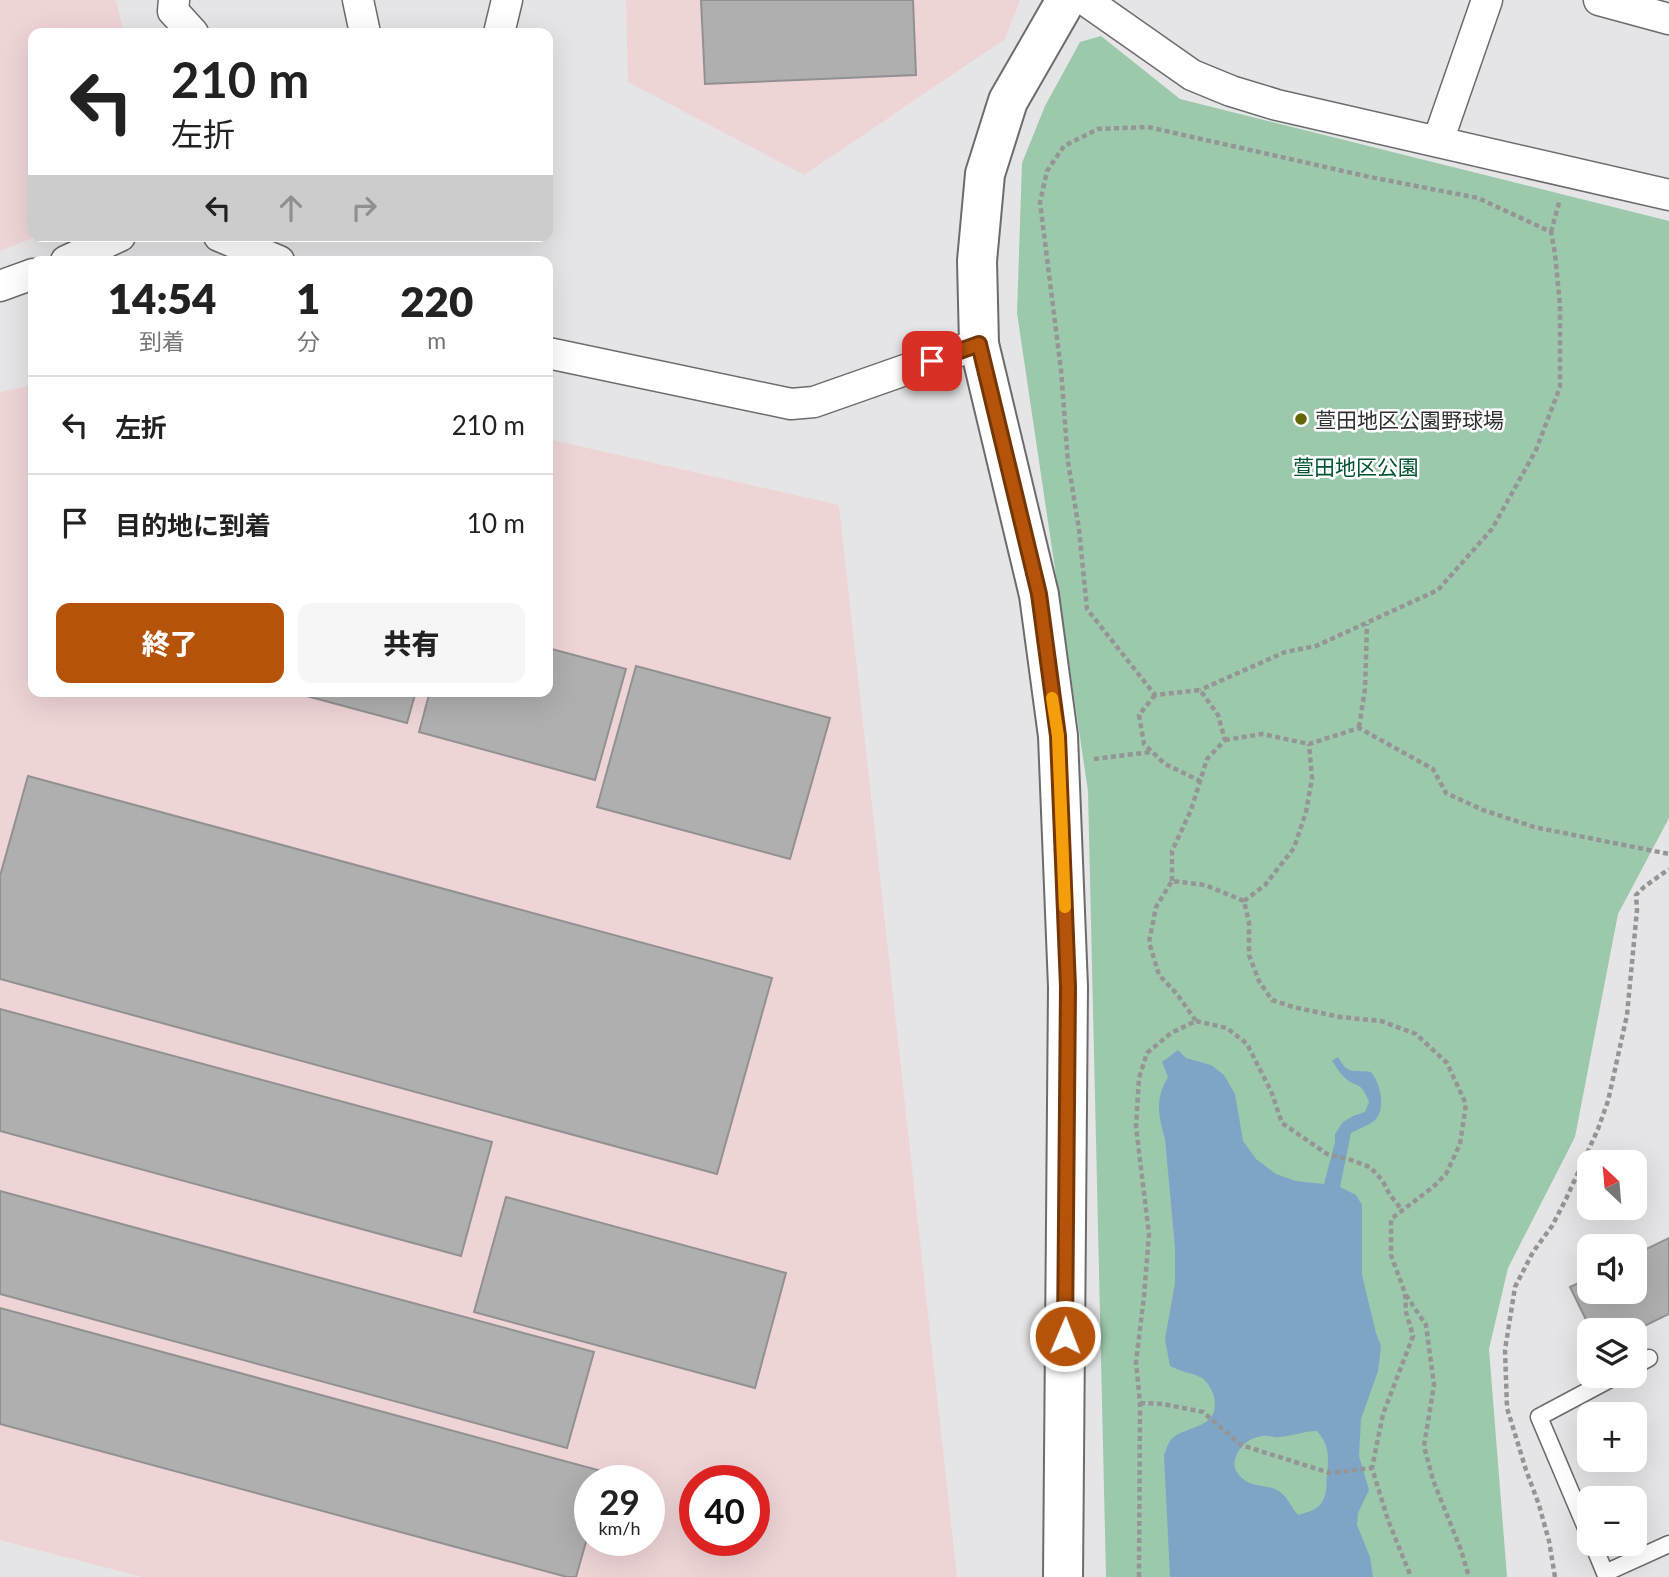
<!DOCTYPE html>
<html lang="ja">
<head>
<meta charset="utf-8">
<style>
	:root { --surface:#fff; --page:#f6f6f6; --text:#222; --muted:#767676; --line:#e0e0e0; --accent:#b45309 }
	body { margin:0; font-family:Lato,"Noto Sans JP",sans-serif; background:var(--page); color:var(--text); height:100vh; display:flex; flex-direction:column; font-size:26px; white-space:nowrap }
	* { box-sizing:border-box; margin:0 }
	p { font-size:23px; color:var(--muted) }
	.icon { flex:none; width:38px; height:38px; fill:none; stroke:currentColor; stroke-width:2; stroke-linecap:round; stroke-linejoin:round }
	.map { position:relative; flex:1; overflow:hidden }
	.details { position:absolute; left:28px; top:256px; width:525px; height:441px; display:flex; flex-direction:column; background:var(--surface); border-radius:14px; box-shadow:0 7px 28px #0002 }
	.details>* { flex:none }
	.banner { position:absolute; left:28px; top:28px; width:525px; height:214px; border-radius:14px; box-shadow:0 7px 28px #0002; background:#fff; color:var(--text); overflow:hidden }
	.needle { width:46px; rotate:334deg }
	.buttons { position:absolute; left:1577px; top:1150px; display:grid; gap:14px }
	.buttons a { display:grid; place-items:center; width:70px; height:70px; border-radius:14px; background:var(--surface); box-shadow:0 7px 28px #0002; font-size:35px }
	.speed { position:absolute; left:574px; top:1465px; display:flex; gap:14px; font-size:35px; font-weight:700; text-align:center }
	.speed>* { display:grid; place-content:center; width:91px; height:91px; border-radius:50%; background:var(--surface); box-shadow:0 7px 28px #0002; line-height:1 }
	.speed small { font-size:18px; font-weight:400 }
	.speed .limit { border:10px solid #d22; background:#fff; color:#111 }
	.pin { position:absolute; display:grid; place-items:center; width:60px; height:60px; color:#fff; margin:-30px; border-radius:14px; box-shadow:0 4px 10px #0006 }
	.me { position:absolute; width:77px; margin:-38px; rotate:1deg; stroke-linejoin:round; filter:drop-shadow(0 0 5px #0008) }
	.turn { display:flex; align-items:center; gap:24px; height:147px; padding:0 28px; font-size:32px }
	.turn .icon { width:91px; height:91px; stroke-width:2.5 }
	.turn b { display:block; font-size:49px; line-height:60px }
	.lanes { display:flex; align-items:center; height:66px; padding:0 28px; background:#0003; justify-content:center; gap:35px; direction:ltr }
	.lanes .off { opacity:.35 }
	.eta { display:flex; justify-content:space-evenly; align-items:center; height:119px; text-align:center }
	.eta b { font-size:42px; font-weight:800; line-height:49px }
	.primary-button { display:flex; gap:14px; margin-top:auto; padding:14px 28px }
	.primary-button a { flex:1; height:80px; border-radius:14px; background:var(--accent); color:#fff; font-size:28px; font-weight:800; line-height:80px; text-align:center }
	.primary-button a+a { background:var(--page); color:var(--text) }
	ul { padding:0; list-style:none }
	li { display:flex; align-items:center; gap:21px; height:98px; padding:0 28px; border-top:2px solid var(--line) }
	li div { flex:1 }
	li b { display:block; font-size:26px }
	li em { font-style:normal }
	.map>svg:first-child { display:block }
	.industrial { fill:#efd4d6; fill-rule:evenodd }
	.green { fill:#9cc8ac }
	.water { fill:#7fa5c6; fill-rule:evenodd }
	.building { fill:#afafb0; stroke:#919193; stroke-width:2 }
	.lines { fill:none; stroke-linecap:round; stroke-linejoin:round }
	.service-casing { stroke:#6c6c6e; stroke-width:19 }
	.minor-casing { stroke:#6c6c6e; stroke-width:33 }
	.tertiary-casing { stroke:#6c6c6e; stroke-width:42 }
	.path { stroke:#959596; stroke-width:4.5; stroke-dasharray:5 3.5; stroke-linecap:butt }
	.service { stroke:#fff; stroke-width:16 }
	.minor { stroke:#fff; stroke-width:30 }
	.tertiary { stroke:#fff; stroke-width:38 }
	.route-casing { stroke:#753606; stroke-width:18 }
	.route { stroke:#b45309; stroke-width:12 }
	.slow { stroke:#f59e0b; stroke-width:12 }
	.poi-dot { fill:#636703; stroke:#fff; stroke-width:2.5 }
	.labels { text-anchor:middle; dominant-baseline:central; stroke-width:5; stroke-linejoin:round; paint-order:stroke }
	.poi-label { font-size:21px; fill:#303030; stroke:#fff; text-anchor:start }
	.park-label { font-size:21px; fill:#005430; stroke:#fff }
</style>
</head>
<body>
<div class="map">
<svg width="1669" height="1577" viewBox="0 0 1669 1577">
	<rect width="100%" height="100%" fill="#e5e5e7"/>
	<g class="industrial">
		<path d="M0,0h116l8,33h-91v203h5l-38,15z"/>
		<path d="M626,0h394l-15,39 -201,136 -176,-93z"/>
		<path d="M33,385v306h515v-252l291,66 118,1072h-815l-142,-37v-1148zM590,1480h59v60h-59zM695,1480h59v60h-59z"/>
	</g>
	<path class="green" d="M1101,36l79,63 489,122v597l-51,96 -43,223 -67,131 -19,81 18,228h-401l-18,-786 -71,-478 5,-150 23,-57 35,-64z"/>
	<path class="water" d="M1178,1050l8,8 25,7 13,10 11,19 8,47 13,18 20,15 20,7 28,3 11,-42v-8l8,-12 10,-6 12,-4 4,-10c-8,-23 -14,-13 -26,-26 -4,-4 -7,-10 -11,-15l6,-4c11,19 13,12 33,15 9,10 15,36 5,47 -6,6 -18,10 -25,14l-11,54 16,8 6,10v70l14,58 5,13 -3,25 -17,48 -2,37 10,34 -11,23 -1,12 13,32 3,20h-203l-6,-122c3,-7 4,-14 11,-19 17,-11 45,-9 39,-39 -2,-7 -6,-15 -12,-19 -9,-5 -21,-6 -32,-12l-5,-27 10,-56v-35l-10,-109c-7,-24 -10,-40 3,-62l-6,-15zM1317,1431c12,13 12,26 10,43 -1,11 1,23 -8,32 -6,5 -14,7 -21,9 -7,-8 -11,-20 -21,-25 -11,-6 -25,-2 -35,-12 -6,-5 -9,-12 -7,-19 4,-13 15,-22 28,-23 5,-1 11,2 16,1 13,-1 25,-6 38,-6z"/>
	<g class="building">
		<path d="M701,0h212l3,75 -211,9z"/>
		<path d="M548,648l78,21 -31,111 -176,-48 11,-41h118z"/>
		<path d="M636,666l194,52 -40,141 -193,-52z"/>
		<path d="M288,691h128l-9,32z"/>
		<path d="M28,776l744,202 -55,196 -717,-195v-103z"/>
		<path d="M0,1009l492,133 -31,114 -461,-125z"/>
		<path d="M0,1191l594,161 -27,96 -567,-154z"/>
		<path d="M506,1197l280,76 -31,115 -281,-76z"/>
		<path d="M1669,1238v76l-35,17 -43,-1 -21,-43 19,-9v14h45v-37z"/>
		<path d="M0,1308l605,164 -2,8h-13v48l-14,49h-9l-567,-153z"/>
	</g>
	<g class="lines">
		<defs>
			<g id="service">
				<path d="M1634,1366l15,-8"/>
				<path d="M1589,1535l-50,-118 77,-41"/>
				<path d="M1593,1544l12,29 64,-29"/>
			</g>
			<g id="minor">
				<path d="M174,0l-1,11 20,22"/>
				<path d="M358,0l7,33"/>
				<path d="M1085,0l107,75 39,16 46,14 392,90"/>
				<path d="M1599,0l70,19"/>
				<path d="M499,33l8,-33"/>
				<path d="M1438,141l49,-141"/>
				<path d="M219,236l60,25"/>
				<path d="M66,261l54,-25"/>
				<path d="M0,286l33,-12"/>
				<path d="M548,353l243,51 23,-2 165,-58"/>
			</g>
			<path id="tertiary" d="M1063,1577l5,-590 -10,-251 -19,-141 -60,-251 -2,-83 8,-87 23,-73 58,-101"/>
		</defs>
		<use href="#service" class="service-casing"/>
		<use href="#minor" class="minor-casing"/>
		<use href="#tertiary" class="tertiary-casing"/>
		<g class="path">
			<path d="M1551,232l9,-33"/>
			<path d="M1155,695l-16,20 5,29 21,20 35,17"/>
			<path d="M1359,727l6,-38 2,-65"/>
			<path d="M1225,740l37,-6 47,10 50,-16 74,41 13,24 37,17 51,17 135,27"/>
			<path d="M1094,759l57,-7"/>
			<path d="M1172,881v-30l19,-41 16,-51 18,-19 -7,-25 -18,-25 -45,5 -68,-86 -8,-80 -11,-67 -7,-92 -21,-168 7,-31 17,-25 34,-17 50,-2 222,50 108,21 73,34 4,22 5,51v82l-24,63 -44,79 -54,61 -122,56 -31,6 -85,38"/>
			<path d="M1244,901l21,-16 29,-37 12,-36 6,-34 -3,-34"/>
			<path d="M1196,1021l31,7 20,16 24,47 11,32 45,31 24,6 19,7 12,13 8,15 12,15"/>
			<path d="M1406,1295l20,30 8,60 -10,61 9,34 28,70 8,27"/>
			<path d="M1140,1403l23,1 40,8 38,33 89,28 42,-5"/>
			<path d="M1139,1577l1,-174 -4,-41 8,-66 5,-62 -13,-107 3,-49 8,-25 24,-20 25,-12 -19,-27 -18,-19 -10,-33 7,-35 16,-26 33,4 39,16 5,21v33l10,26 13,19 21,7 47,10 41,4 35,13 31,29 19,41 -6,40 -14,30 -13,13 -42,32v36l14,38 1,19 7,24 -30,78 -11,54 16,52 23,57"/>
			<path d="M1555,1577l-6,-36 -10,-36 -13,-35 -19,-62 -2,-58 10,-63 18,-35 19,-26 14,-27 32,-70 10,-28 19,-86 10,-105 -1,-15 8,-8 25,-18"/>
		</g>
		<use href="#service" class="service"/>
		<use href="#minor" class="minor"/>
		<use href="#tertiary" class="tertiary"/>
	</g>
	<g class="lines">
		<defs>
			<path id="route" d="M932,361l47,-17 60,250 19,142 10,251 -3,349"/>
		</defs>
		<use href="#route" class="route-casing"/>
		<use href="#route" class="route"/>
		<path class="slow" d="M1052,698l6,38 7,171"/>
	</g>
	<circle class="poi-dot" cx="1301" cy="419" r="7"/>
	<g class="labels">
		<g class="poi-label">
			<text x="1315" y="419">萱田地区公園野球場</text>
		</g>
		<g class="park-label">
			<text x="1356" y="466">萱田地区公園</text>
		</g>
	</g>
</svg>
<div class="buttons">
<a><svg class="needle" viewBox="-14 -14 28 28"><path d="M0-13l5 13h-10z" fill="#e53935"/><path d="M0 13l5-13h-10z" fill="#767676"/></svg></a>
<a><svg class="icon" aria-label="sound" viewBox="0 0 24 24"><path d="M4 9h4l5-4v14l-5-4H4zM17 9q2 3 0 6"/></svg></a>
<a><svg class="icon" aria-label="layers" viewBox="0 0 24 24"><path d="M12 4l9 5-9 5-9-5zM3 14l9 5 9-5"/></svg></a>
<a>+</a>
<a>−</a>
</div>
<div class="speed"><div>29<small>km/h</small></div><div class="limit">40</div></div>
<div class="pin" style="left:932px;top:361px;background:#d93025"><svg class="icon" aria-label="arrive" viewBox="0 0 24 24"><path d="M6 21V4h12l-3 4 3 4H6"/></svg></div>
<svg class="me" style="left:1065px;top:1336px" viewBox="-20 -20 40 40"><circle r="17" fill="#b45309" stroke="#fff" stroke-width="3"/><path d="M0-11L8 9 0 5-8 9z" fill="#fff"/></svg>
<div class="banner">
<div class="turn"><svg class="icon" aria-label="left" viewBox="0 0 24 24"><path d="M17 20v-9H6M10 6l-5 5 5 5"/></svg><div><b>210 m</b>左折</div></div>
<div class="lanes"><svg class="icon" aria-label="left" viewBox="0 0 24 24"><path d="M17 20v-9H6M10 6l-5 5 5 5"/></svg><svg class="icon off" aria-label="ahead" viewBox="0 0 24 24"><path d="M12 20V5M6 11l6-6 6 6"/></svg><svg class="icon off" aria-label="right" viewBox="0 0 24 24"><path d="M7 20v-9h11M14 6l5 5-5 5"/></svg></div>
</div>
<section class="details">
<div class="eta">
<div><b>14:54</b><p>到着</p></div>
<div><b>1</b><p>分</p></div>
<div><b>220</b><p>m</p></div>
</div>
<ul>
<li><svg class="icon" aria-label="left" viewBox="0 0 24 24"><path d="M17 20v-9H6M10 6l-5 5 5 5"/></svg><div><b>左折</b></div><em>210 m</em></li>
<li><svg class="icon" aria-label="arrive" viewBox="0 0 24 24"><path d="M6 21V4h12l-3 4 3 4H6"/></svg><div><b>目的地に到着</b></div><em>10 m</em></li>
</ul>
<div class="primary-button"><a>終了</a><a>共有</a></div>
</section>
</div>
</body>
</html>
